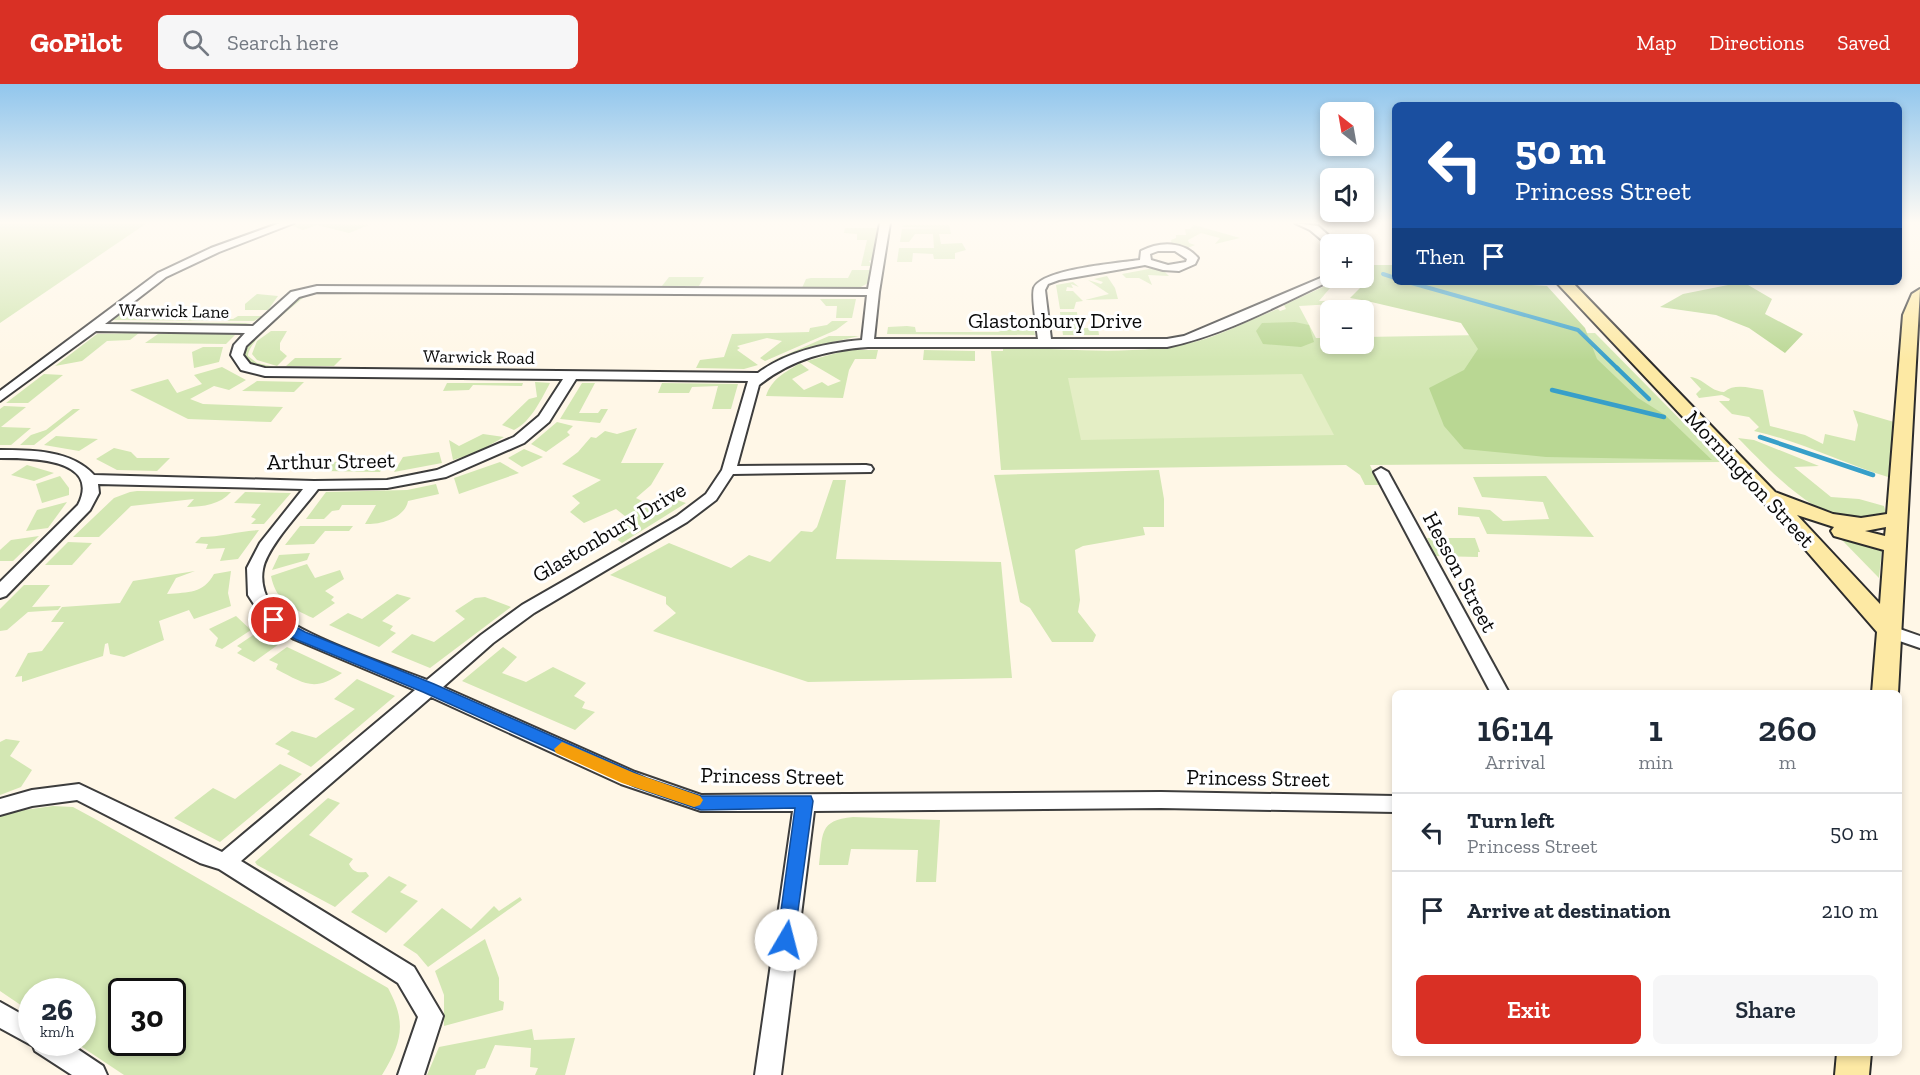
<!DOCTYPE html>
<html lang="en">
<head>
<meta charset="utf-8">
<style>
	:root { --surface:#fff; --page:#f6f6f7; --text:#1f2937; --muted:#747a83; --line:#e0e1e3; --accent:#d93025 }
	body { margin:0; font-family:"Zilla Slab",serif; background:var(--page); color:var(--text); height:100vh; display:flex; flex-direction:column; font-size:22px; white-space:nowrap }
	* { box-sizing:border-box; margin:0 }
	p { font-size:20px; color:var(--muted) }
	.icon { flex:none; width:33px; height:33px; fill:none; stroke:currentColor; stroke-width:2; stroke-linecap:round; stroke-linejoin:round }
	.map { position:relative; flex:1; overflow:hidden }
	.sheet { position:absolute; left:1392px; top:606px; width:510px; height:366px; display:flex; flex-direction:column; background:var(--surface); border-radius:9px; box-shadow:0 3px 9px #0003 }
	.sheet>* { flex:none }
	.guide { position:absolute; left:1392px; top:18px; width:510px; height:183px; border-radius:9px; box-shadow:0 3px 9px #0003; background:#1a4fa0; color:#fff; overflow:hidden }
	.needle { width:39px; rotate:329deg }
	.tools { position:absolute; left:1320px; top:18px; display:grid; gap:12px }
	.tools a { display:grid; place-items:center; width:54px; height:54px; border-radius:9px; background:var(--surface); box-shadow:0 3px 9px #0003; font-size:30px }
	.speed { position:absolute; left:18px; top:894px; display:flex; gap:12px; font-size:30px; font-weight:700; text-align:center }
	.speed>* { display:grid; place-content:center; width:78px; height:78px; border-radius:50%; background:var(--surface); box-shadow:0 3px 9px #0003; line-height:1 }
	.speed small { font-size:15px; font-weight:400 }
	.speed .limit { border:3px solid #111; border-radius:9px; background:#fff; color:#111 }
	.pin { position:absolute; display:grid; place-items:center; width:51px; height:51px; color:#fff; margin:-26px; border:3px solid #fff; border-radius:50%; box-shadow:0 2px 6px #0007 }
	.me { position:absolute; width:66px; margin:-33px; rotate:8deg; stroke-linejoin:round; filter:drop-shadow(0 0 4px #0008) }
	.turn { display:flex; align-items:center; gap:21px; height:126px; padding:0 24px; font-size:27px }
	.turn .icon { width:78px; height:78px; stroke-width:2.5 }
	.turn b { display:block; font-size:42px; line-height:51px }
	.then { display:flex; align-items:center; height:57px; padding:0 24px; background:#0003; gap:12px; font-size:22px }
	.eta { display:flex; justify-content:space-evenly; align-items:center; height:102px; text-align:center }
	.eta b { font-size:36px; font-weight:600; line-height:42px }
	.primary-button { display:flex; gap:12px; margin-top:auto; padding:12px 24px }
	.primary-button a { flex:1; height:69px; border-radius:9px; background:var(--accent); color:#fff; font-size:24px; font-weight:600; line-height:69px; text-align:center }
	.primary-button a+a { background:var(--page); color:var(--text) }
	ul { padding:0; list-style:none }
	li { display:flex; align-items:center; gap:18px; height:78px; padding:0 24px; border-top:2px solid var(--line) }
	li div { flex:1 }
	li b { display:block; font-size:22px }
	li em { font-style:normal }
	header { display:flex; align-items:center; gap:36px; box-sizing:border-box; height:84px; padding:0 30px; background:var(--accent); color:#fff }
	header strong { font-size:28px }
	nav { display:flex; gap:33px; margin-inline-start:auto; font-size:21px }
	.search { width:420px; height:54px; background:var(--page); display:flex; align-items:center; gap:15px; box-sizing:border-box; padding:0 21px; border-radius:9px; color:var(--muted); font-size:22px }
	.map>svg:first-child { display:block }
	.green { fill:#d3e7b3; fill-rule:evenodd }
	.forest { fill:#b9d793 }
	.pitch { fill:#e4eec5 }
	.lines { fill:none; stroke-linecap:round; stroke-linejoin:round }
	.stream-far1 { stroke:#379fc9; stroke-width:4 }
	.stream { stroke:#379fc9; stroke-width:4.5 }
	.street-casing { stroke:#3d3d3d; stroke-width:4 }
	.secondary-casing { stroke:#2c2c2c; stroke-width:4 }
	.street { fill:#fff; fill-rule:evenodd }
	.secondary { fill:#fde9a4; fill-rule:evenodd }
	.route { fill:#1a73e8; stroke:#114b97; stroke-width:1.5 }
	.slow { fill:#f59e0b }
	.labels { text-anchor:middle; dominant-baseline:central; stroke-width:6; stroke-linejoin:round; paint-order:stroke }
	.far-street-label { font-size:18px; fill:#0a0a0a; stroke:#fff }
	.street-label { font-size:22px; fill:#0a0a0a; stroke:#fff }
</style>
</head>
<body>
<header>
<strong>GoPilot</strong>
<div class="search"><svg class="icon" aria-label="search" viewBox="0 0 24 24"><circle cx="10" cy="10" r="6"/><path d="M15 15l6 6"/></svg>Search here</div>
<nav><a>Map</a><a>Directions</a><a>Saved</a></nav>
</header>
<div class="map">
<svg width="1920" height="991" viewBox="0 0 1920 991">
	<rect width="100%" height="100%" fill="#fff7e7"/>
	<g class="green">
		<path d="M0,139h147l-147,100z"/>
		<path d="M296,139l73,2 -20,8 -32,-8 -14,5 -13,-5z"/>
		<path d="M904,141h45l2,9h-12l2,10 21,-1 4,7 -11,3v6h-21l-1,-5 -20,-1 -1,9h-15l2,-14h35l-1,-14h-18l-6,8h-9l2,-13 47,-1 -47,-1z"/>
		<path d="M1194,141l46,13 -25,6 5,-6 -19,-5 -13,7 1,3 6,2 -10,4 -13,-3 -1,-6 5,-2v-3h10l-1,-6h5z"/>
		<path d="M845,144h32l-5,32 -3,1 3,5h-11l6,-26h-10v-6l-13,-1z"/>
		<path d="M1154,184l9,2 6,6 -21,-1 4,10 -13,-7h-13l-4,-4z"/>
		<path d="M852,186h19l-1,12 -11,6h-57l4,-9 5,-1h37z"/>
		<path d="M1107,192l8,12 3,11 -33,1 24,-6 -21,-14 13,4 2,-2 -9,-3z"/>
		<path d="M669,193h35l-5,9h-37z"/>
		<path d="M1336,197l-17,20h33v2l-53,3 17,32h14v6h34v-7l231,-4 127,129 -352,3 9,20h-14l-5,-10 -14,-10 -345,5 -10,-119h12v-3c65,0 139,10 202,-9 25,-8 49,-21 73,-30l2,2 6,-2 -2,-4z"/>
		<path d="M1073,198l6,5 -8,-3 2,4 -6,-1 -1,4h7l10,10 -7,1 -2,7h-14l-4,-24z"/>
		<path d="M257,210l21,2 -10,14h-23v-6z"/>
		<path d="M301,212h4c-11,11 -57,43 -57,60l9,7 18,4c-11,4 -26,-2 -32,-13l5,-11z"/>
		<path d="M820,215h36l-4,19h-16l1,-12h-11z"/>
		<path d="M128,223h20l-8,7h8l-4,5h89l5,-3h24l-8,5 -143,-1z"/>
		<path d="M1060,228h17l2,16h19l1,7h-36z"/>
		<path d="M832,237h16l-12,9 -71,31 -5,-3 22,-17 -15,-3 -30,8 3,2 -3,2 21,15 -14,4 -48,-1 4,-8 24,-3 8,-23 77,-2 1,-4 17,-3z"/>
		<path d="M111,238l140,1 -11,2h-118z"/>
		<path d="M907,242l8,1 1,5h82l14,-5h22l1,8 -148,-1 1,-7z"/>
		<path d="M271,247h16l-7,12v7l7,6 -10,10 -20,-6 -5,-6 5,-13z"/>
		<path d="M139,249l-9,7 -23,1 -25,20 -27,5 42,-32z"/>
		<path d="M158,250h71l6,1 -9,9 -81,-1z"/>
		<path d="M829,252h30l-52,12 -40,15z"/>
		<path d="M203,263h20l-4,15 -25,6 -2,-16z"/>
		<path d="M848,266h30l-2,9h-21l-6,11 -6,28 -77,-2c6,-18 19,-23 34,-33l9,7 -17,9 12,11 18,-8 6,4 13,-5 -34,-20z"/>
		<path d="M924,266l51,1v10l-52,-1z"/>
		<path d="M295,274h47l-8,8h-48z"/>
		<path d="M222,283l24,13 -17,10 -15,-4 -24,13 13,5 80,3 -12,15 -83,-3 -58,-29 38,-11 9,14 25,-9 -8,-9z"/>
		<path d="M44,290l19,1 -35,28h-22z"/>
		<path d="M1690,293c14,1 19,14 34,15 11,-9 25,-4 39,-2l7,36 35,9 18,9 2,-10 30,7 3,-16 -5,-15 41,12 -6,55c-46,-14 -88,-36 -134,-46l5,-4 -10,-10 -17,-3 -13,-13h10l1,-2 -8,-4 -23,3 -3,-4 5,-5z"/>
		<path d="M257,297l47,1 -10,10 -52,-1z"/>
		<path d="M535,298l15,1c-8,15 -19,39 -36,47l-12,-5 27,-26 8,-2z"/>
		<path d="M447,299h76l-1,3 -49,-1 -4,5 -26,1z"/>
		<path d="M582,299h13l-16,30h19l3,-4h7l-8,14 -40,-4z"/>
		<path d="M662,299l76,1 -7,25h-19l6,-23 -26,1 -3,6h-31z"/>
		<path d="M4,322l22,1 -25,20 30,1 -20,17h-11v-36z"/>
		<path d="M73,325h7l-46,36h-14l11,-10 15,-5z"/>
		<path d="M557,338l16,4 -6,6 3,3 -24,17 -15,-8z"/>
		<path d="M637,344l-16,35h43l-13,22 -15,13 16,8 19,-8 15,5 -64,40 -14,-10 22,-13 -14,-11 -32,14 -14,-11 10,-9 -8,-7 29,-16 -39,-16 16,-12 13,-15 5,1 9,-7 12,3z"/>
		<path d="M483,350l21,3 -28,16 -23,7 -4,-20 10,6z"/>
		<path d="M56,352l42,3 -19,12 -35,-6z"/>
		<path d="M1738,354l16,2 65,26 -25,1 37,30 28,2 25,7 2,7c-50,32 -116,-43 -148,-75z"/>
		<path d="M114,364l17,4 6,6h33l-13,13 -40,-1 -21,-11z"/>
		<path d="M524,365l19,8 -21,10 -14,-9z"/>
		<path d="M439,368l3,11 -48,9 9,-15z"/>
		<path d="M364,376h24l-8,12 -56,-1 8,-9z"/>
		<path d="M500,378l19,11 -60,21 -5,-16z"/>
		<path d="M27,381l27,8 -20,8 -23,-6z"/>
		<path d="M1159,386l5,29v28h-21l2,8 -62,11 -8,4 5,50 -2,12 18,23 -3,7h-41l-22,-34 -10,-6 -26,-127z"/>
		<path d="M60,392l9,12v7l-27,8 -6,-19z"/>
		<path d="M1546,392l48,61 -107,-3 -8,-17 -21,-2v-8l32,3 13,11 46,-2 -6,-17 -61,-5 -9,-20z"/>
		<path d="M833,396h13l-10,79 165,3 11,116 -204,4 -155,-51 23,-18 -10,-9v-7l-56,-22 59,-32 62,25 18,-13 21,7 31,-31 11,1 5,-5z"/>
		<path d="M436,400l3,10 -31,7c-3,17 -28,24 -43,23l11,-19h-34l-3,5 -7,1 -8,8h-18l20,-27 81,-2z"/>
		<path d="M130,408l7,-1 94,1c-10,12 -28,15 -44,15l7,-8 -63,7 -32,31h-26l41,-39z"/>
		<path d="M245,408l46,1 -27,31h-13l5,-5 -5,-2 10,-13 -27,-1z"/>
		<path d="M67,418l-19,26 -22,3 11,-21z"/>
		<path d="M300,442h53l-4,5h-24l-11,13 -29,1z"/>
		<path d="M259,446l-21,29 -18,2 5,-13 -19,1 2,-5 -13,-1 6,-6c20,0 37,-6 58,-7z"/>
		<path d="M39,452l-26,25h-13v-11l11,-10z"/>
		<path d="M1839,453l43,11 -3,30z"/>
		<path d="M1427,454h48l5,14h-2v5l-43,-1z"/>
		<path d="M68,458l24,1 -20,22h-27z"/>
		<path d="M310,469l-3,7 -35,10 7,-15z"/>
		<path d="M307,480l8,14 25,-8 4,9 -19,12 9,6 -3,3 4,3 -22,15c-22,-10 -37,-17 -42,-42z"/>
		<path d="M195,487l-19,7 -9,16c22,-2 36,0 47,-20l17,-3 -3,22 3,13 -37,13 -5,-9 -30,11 5,19 -40,17 -14,-3 -2,-11 -3,1 -2,12 -81,26v-6l-7,1 13,-24 14,-2 22,-29h-13l11,-15 58,-4 13,-22z"/>
		<path d="M24,501h26l-18,22 29,-1 -3,4 -30,2 -21,18 -7,1v-22z"/>
		<path d="M397,510l14,4 -29,23 11,5 -3,4 6,3 -17,14 -50,-22 19,-12 14,6z"/>
		<path d="M485,513l26,10 -81,61 -39,-16 21,-18 22,8 31,-23 -10,-8 20,-13z"/>
		<path d="M236,532l15,14 -29,19 -7,-3 3,-8 -9,-9z"/>
		<path d="M256,549l23,11 -25,18 -17,-9 5,-4 -5,-3z"/>
		<path d="M287,563l55,26c-28,19 -37,11 -66,-4l2,-5 -9,-4z"/>
		<path d="M503,563l14,10 -15,16 24,9 27,-15 33,16 -12,13 11,6 -3,6 13,4 -20,18 -113,-49z"/>
		<path d="M357,595l38,17 -84,71 -24,-13 3,-3 -15,-7 17,-13 24,7 39,-29 -21,-10z"/>
		<path d="M6,655l14,2 -10,15 22,14 -11,17 -21,8v-53z"/>
		<path d="M280,680l22,10 -82,68 -46,-24 39,-30 22,11z"/>
		<path d="M328,714l12,5 -31,32 44,24 -4,5c4,8 8,9 17,8l3,4 -34,31 -78,-42 -2,-3z"/>
		<path d="M53,722l20,1 24,13 291,168c19,35 14,54 -6,87h-258l-48,-32 6,-1v-50h-50l-1,20 -31,-21v-174l10,-5zM122,908h50v50h-50z"/>
		<path d="M853,733l87,3 -4,62h-20l2,-32 -67,-1 -3,16h-29c4,-30 -1,-45 34,-48z"/>
		<path d="M389,792l18,9 -7,7 18,9 -32,32 -35,-21z"/>
		<path d="M520,813l2,3 -94,67 -11,-13 -14,-9 39,-37 29,21 23,-23 5,5z"/>
		<path d="M485,855l14,39v22l5,2 -1,8 -59,16v-31l-9,-24z"/>
		<path d="M532,945l2,11 41,-2 -10,37h-30l3,-7 -8,-1 1,-19 -36,-3 -10,23 -8,2 -2,5h-48l12,-28z"/>
	</g>
	<g class="forest">
		<path d="M1372,181h23v17h94l58,4 38,42 12,31 41,39 27,17 47,45 -166,-3 -82,-8 -20,-23 -15,-38 35,-18 14,-21 -17,-26 -94,-22 -17,-3 19,-19z"/>
		<path d="M1743,198l29,17 -7,15 38,20 -18,19 -36,-25 -33,-13 -56,-8 23,-13z"/>
		<path d="M1295,238l14,3 5,17 -13,5 -38,-3 -7,-13 6,-8z"/>
	</g>
	<path class="pitch" d="M1302,290l32,61 -253,5 -13,-62z"/>
	<g class="lines">
		<g class="stream-far1">
			<path d="M1383,190l12,4"/>
			<path d="M1408,198l170,48 40,39"/>
		</g>
		<g class="stream">
			<path d="M1617,284l32,31"/>
			<path d="M1552,306l112,27"/>
			<path d="M1760,353l113,38"/>
		</g>
		<defs>
			<g id="street">
				<path d="M280,139h14l-75,29 -53,25 -61,47 148,2 38,-34 26,-6 551,3 12,-66h10l-11,69 -5,47h164c-1,-11 -7,-42 -4,-51 8,-19 85,-25 106,-28l1,-9c19,-10 43,-10 57,7l-3,6 -16,7 -16,-1 -18,-5 -86,15 -11,4 -3,6 6,49h116l17,-3 146,-62 4,5c-54,25 -109,56 -167,68h-299c-41,3 -76,12 -109,38l-22,81 129,-1 5,1 2,3 -2,3 -138,2 -17,26 -29,22 -153,91 -41,30 -50,44 192,85 66,23 460,-3 234,4v16l-234,-4 -347,3 -33,264h-26l38,-264h-92l-80,-27 -190,-87 -190,164 173,106 29,49 -19,59h-26l20,-58 -20,-34 -179,-114 -19,-6 -123,-63 -45,6 -32,9v-16l32,-9 47,-6 143,68 193,-162 -121,-51 -29,-18 -17,-26 -1,-27 13,-25 43,-54 -205,-5 1,9 -9,17 -84,86 -6,2v-16l78,-77c24,-47 -49,-47 -78,-47v-8c32,0 71,0 94,25l220,6 73,-1 50,-10 77,-33 25,-21 24,-37 -298,-3 -24,-6 -10,-15 3,-10 11,-12 -149,-2 -96,70v-10l158,-118 53,-25zM1158,167h17l12,8 -1,3 -18,3 -17,-5 -1,-6zM317,208l550,3 -5,45c-36,3 -74,11 -104,33l-493,-5 -15,-4 -7,-9 3,-9 53,-49zM576,295l172,2 -26,89 -16,24 -29,22 -155,89 -41,30 -54,45c-33,-13 -131,-46 -151,-69 -10,-11 -16,-27 -13,-42 4,-23 41,-61 55,-80l69,-1 59,-11 78,-34 25,-21z"/>
				<path d="M1295,139l23,3 20,18 -9,2 -19,-16z"/>
				<path d="M1381,384l7,4 121,221h-18l-117,-221z"/>
				<path d="M1891,542l29,10v12l-35,-12 -3,-4 3,-4z"/>
				<path d="M0,918l32,18v22h35l36,24 4,9h-35l-37,-24 -2,-5 -33,-18z"/>
			</g>
			<g id="secondary">
				<path d="M1556,198h16l203,210 58,22 28,4 26,-4 16,-199 9,-21 8,-5 -22,404h-26l5,-61 -99,-114zM1797,431l37,12 -3,4 3,5 50,14 -4,54zM1886,443l-1,9 -20,-5z"/>
				<path d="M1837,969h34l-2,22h-34z"/>
			</g>
		</defs>
		<use href="#street" class="street-casing"/>
		<use href="#secondary" class="secondary-casing"/>
		<use href="#street" class="street"/>
		<use href="#secondary" class="secondary"/>
	</g>
	<linearGradient id="sky" x2="0" y2="1"><stop stop-color="#91c6ed"/><stop offset="0.5" stop-color="#fffbf4"/><stop offset="1" stop-color="#fffbf4" stop-opacity="0"/></linearGradient>
	<rect width="1920" height="277" fill="url(#sky)"/>
	<path class="route" d="M274,531l31,17 129,52 213,94 54,18h110l2,5 -20,146 -7,2 -7,-2 -2,-7 18,-132 -94,2 -66,-23 -212,-95 -128,-53 -26,-16 -2,-3z"/>
	<path class="slow" d="M562,658l72,31 66,23 3,4 -3,5 -6,2 -72,-24 -66,-30 -2,-4z"/>
	<g class="labels">
		<g class="far-street-label">
			<text transform="translate(174 227) rotate(1)">Warwick Lane</text>
			<text transform="translate(479 273) rotate(1)">Warwick Road</text>
		</g>
		<g class="street-label">
			<text x="1055" y="236">Glastonbury Drive</text>
			<text transform="translate(331 377) rotate(-1)">Arthur Street</text>
			<text transform="translate(1750 395) rotate(47)">Mornington Street</text>
			<text transform="translate(609 448) rotate(-31)">Glastonbury Drive</text>
			<text transform="translate(1460 488) rotate(62)">Hesson Street</text>
			<text transform="translate(772 692) rotate(1)">Princess Street</text>
			<text transform="translate(1258 694) rotate(1)">Princess Street</text>
		</g>
	</g>
</svg>
<div class="tools">
<a><svg class="needle" viewBox="-14 -14 28 28"><path d="M0-13l5 13h-10z" fill="#e53935"/><path d="M0 13l5-13h-10z" fill="#747a83"/></svg></a>
<a><svg class="icon" aria-label="sound" viewBox="0 0 24 24"><path d="M4 9h4l5-4v14l-5-4H4zM17 9q2 3 0 6"/></svg></a>
<a>+</a>
<a>−</a>
</div>
<div class="speed"><div>26<small>km/h</small></div><div class="limit">30</div></div>
<div class="pin" style="left:274px;top:536px;background:#d93025"><svg class="icon" aria-label="arrive" viewBox="0 0 24 24"><path d="M6 21V4h12l-3 4 3 4H6"/></svg></div>
<svg class="me" style="left:786px;top:856px" viewBox="-20 -20 40 40"><circle r="19" fill="#fff"/><path d="M0-13L10 11 0 6-10 11z" fill="#1a73e8"/></svg>
<div class="guide">
<div class="turn"><svg class="icon" aria-label="left" viewBox="0 0 24 24"><path d="M17 20v-9H6M10 6l-5 5 5 5"/></svg><div><b>50 m</b>Princess Street</div></div>
<div class="then">Then<svg class="icon" aria-label="arrive" viewBox="0 0 24 24"><path d="M6 21V4h12l-3 4 3 4H6"/></svg></div>
</div>
<section class="sheet">
<div class="eta">
<div><b>16:14</b><p>Arrival</p></div>
<div><b>1</b><p>min</p></div>
<div><b>260</b><p>m</p></div>
</div>
<ul>
<li><svg class="icon" aria-label="left" viewBox="0 0 24 24"><path d="M17 20v-9H6M10 6l-5 5 5 5"/></svg><div><b>Turn left</b><p>Princess Street</p></div><em>50 m</em></li>
<li><svg class="icon" aria-label="arrive" viewBox="0 0 24 24"><path d="M6 21V4h12l-3 4 3 4H6"/></svg><div><b>Arrive at destination</b></div><em>210 m</em></li>
</ul>
<div class="primary-button"><a>Exit</a><a>Share</a></div>
</section>
</div>
</body>
</html>
